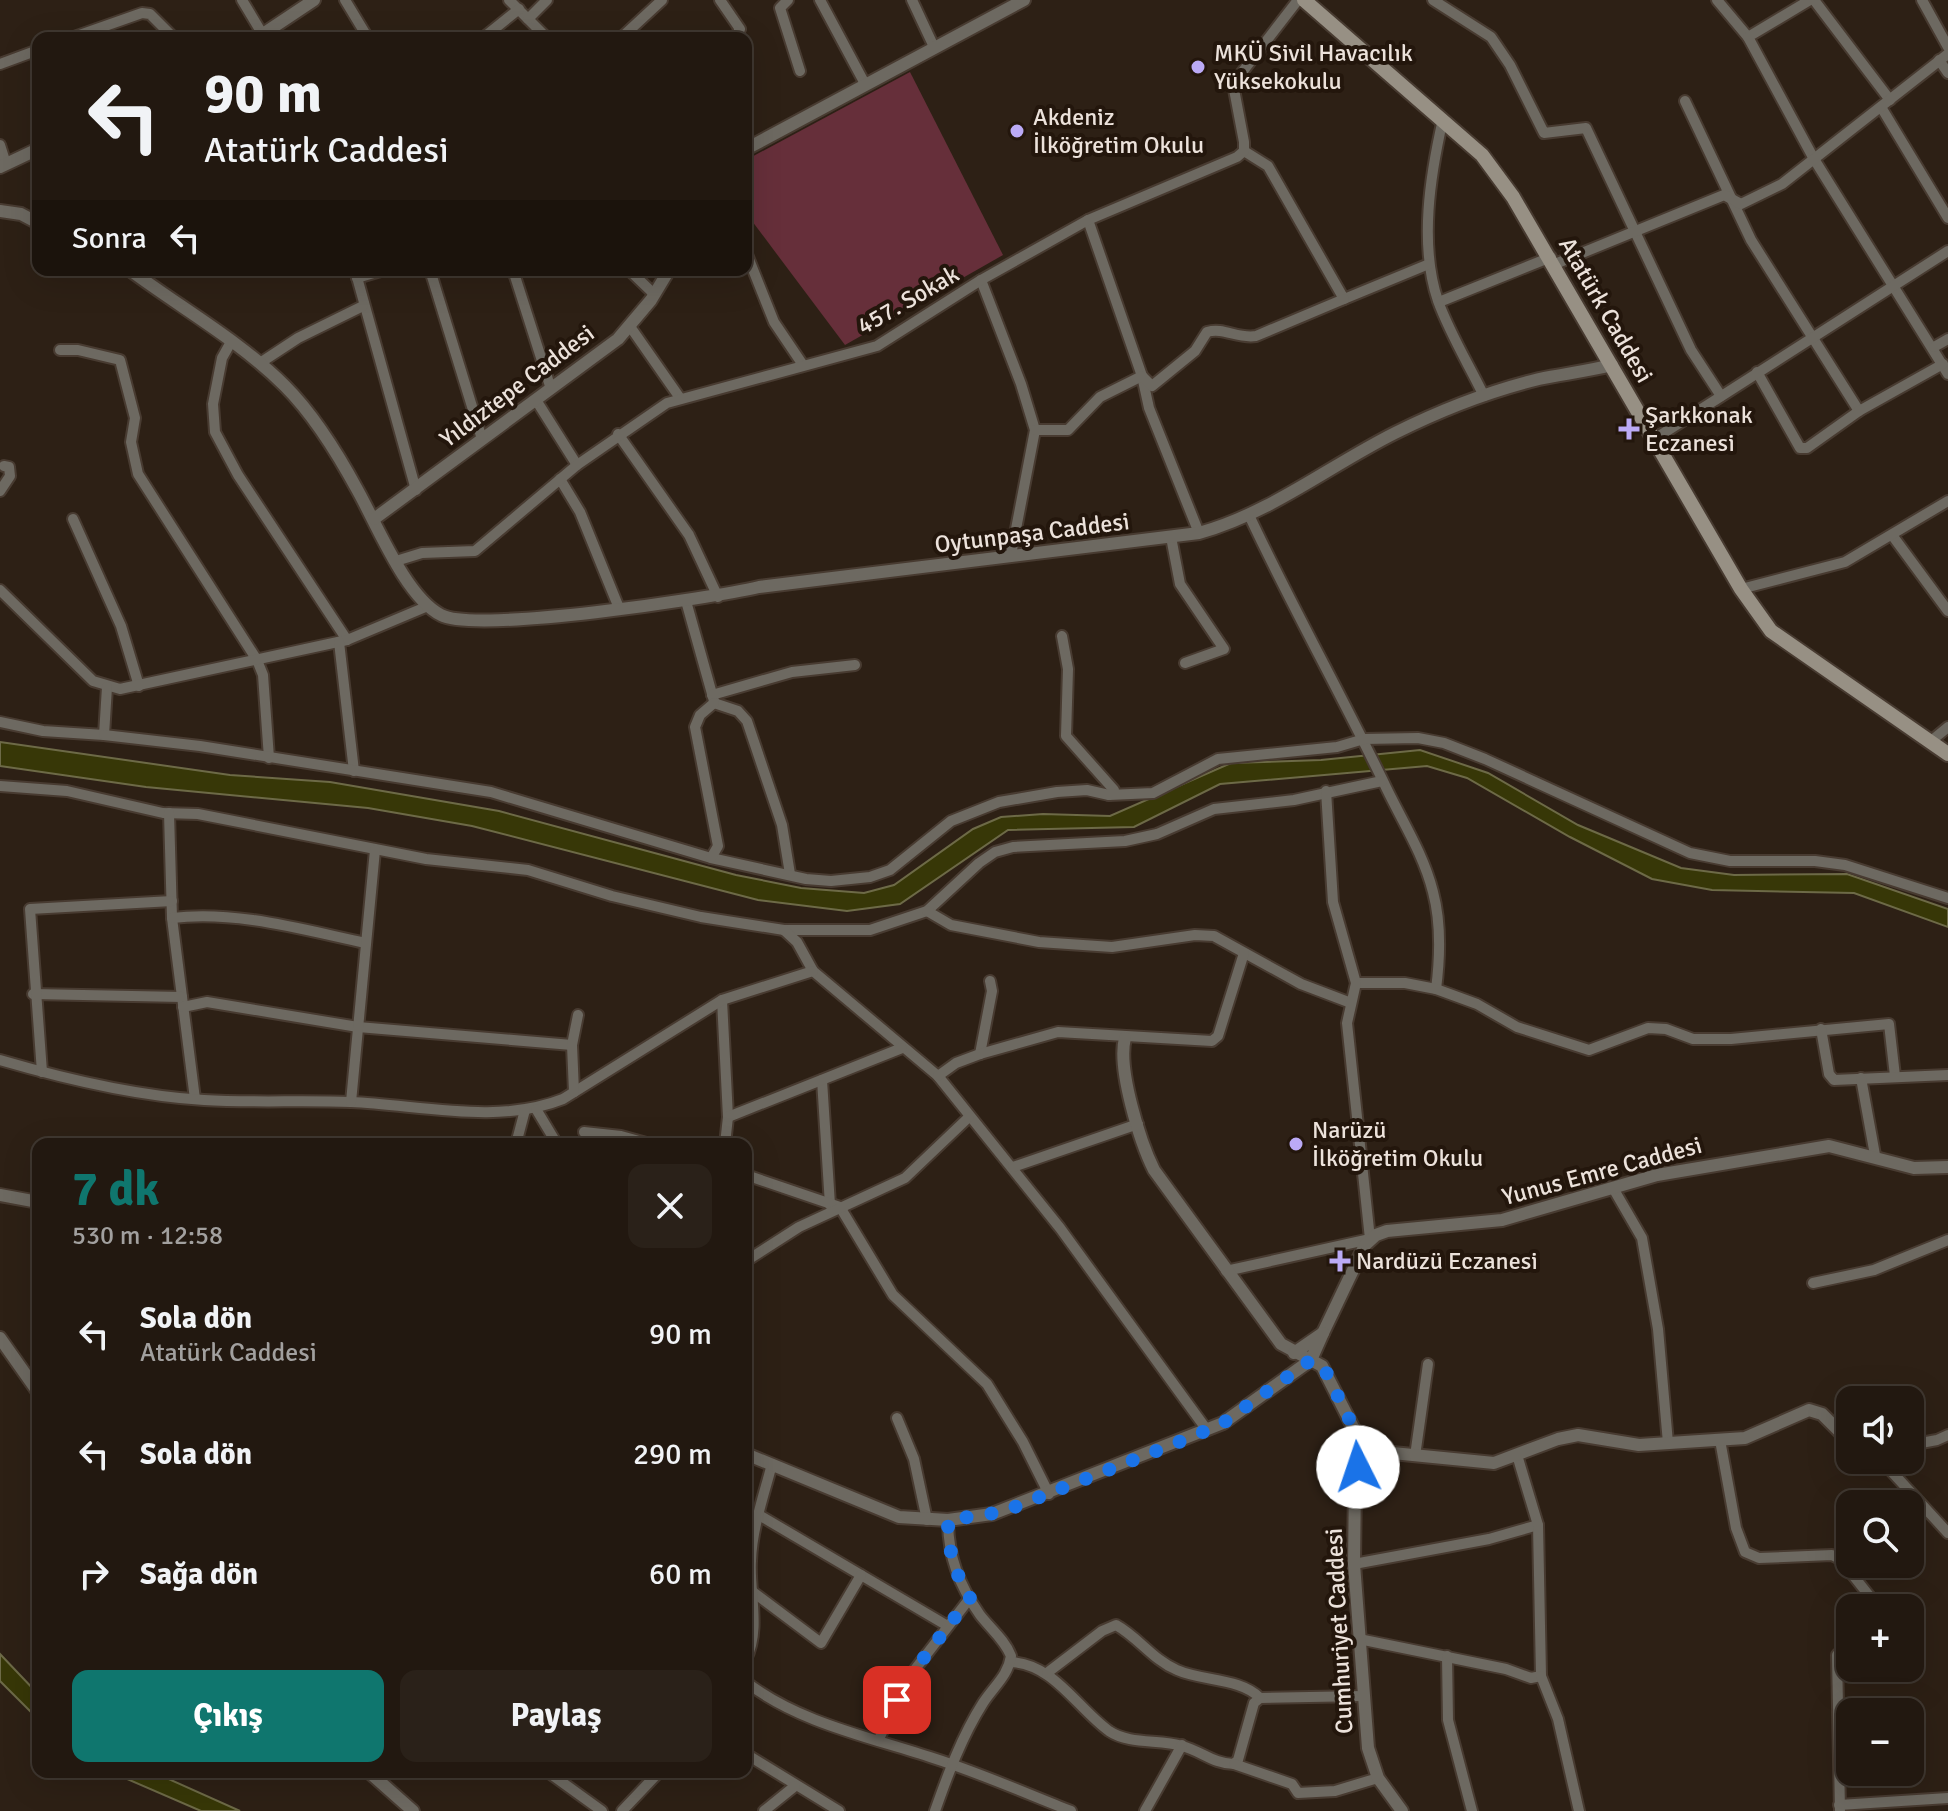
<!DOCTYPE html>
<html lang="tr">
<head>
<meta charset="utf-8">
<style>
	:root { --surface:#221810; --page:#2a2119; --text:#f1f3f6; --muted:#a2a09f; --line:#3f3730; --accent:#0f766e }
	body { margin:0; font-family:Signika,sans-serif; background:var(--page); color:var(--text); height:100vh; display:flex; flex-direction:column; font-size:30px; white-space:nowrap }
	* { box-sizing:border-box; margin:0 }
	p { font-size:26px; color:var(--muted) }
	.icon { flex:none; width:44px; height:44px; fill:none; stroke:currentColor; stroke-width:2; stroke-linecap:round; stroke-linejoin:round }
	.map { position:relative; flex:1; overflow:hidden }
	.details { position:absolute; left:32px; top:1138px; width:720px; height:640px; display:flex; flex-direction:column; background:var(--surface); border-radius:16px; box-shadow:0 8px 32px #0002,0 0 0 2px var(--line) }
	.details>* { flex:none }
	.top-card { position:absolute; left:32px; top:32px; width:720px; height:244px; border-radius:16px; box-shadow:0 8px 32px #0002,0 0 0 2px var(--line); background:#221810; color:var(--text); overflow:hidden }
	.buttons { position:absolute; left:1836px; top:1386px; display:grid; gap:16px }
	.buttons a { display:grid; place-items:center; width:88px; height:88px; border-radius:16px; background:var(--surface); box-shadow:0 8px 32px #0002,0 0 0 2px var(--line); font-size:40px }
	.pin { position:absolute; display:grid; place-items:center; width:68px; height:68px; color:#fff; margin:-34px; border-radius:16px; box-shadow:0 4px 12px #0006 }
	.me { position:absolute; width:88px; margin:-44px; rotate:356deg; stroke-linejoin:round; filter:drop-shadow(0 0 6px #0008) }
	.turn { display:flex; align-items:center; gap:28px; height:168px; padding:0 40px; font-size:36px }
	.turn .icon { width:104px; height:104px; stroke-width:2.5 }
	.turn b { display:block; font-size:56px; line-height:68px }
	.then { display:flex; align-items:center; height:76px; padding:0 40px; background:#0003; gap:16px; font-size:30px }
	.round { display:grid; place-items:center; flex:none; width:84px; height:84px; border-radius:16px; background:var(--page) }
	.overview { display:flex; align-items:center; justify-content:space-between; height:136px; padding:0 40px }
	h1 { font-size:48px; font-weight:800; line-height:60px; color:var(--accent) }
	.cta { display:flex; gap:16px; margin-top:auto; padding:16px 40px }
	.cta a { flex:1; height:92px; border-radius:16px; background:var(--accent); color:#fff; font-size:32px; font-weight:800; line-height:92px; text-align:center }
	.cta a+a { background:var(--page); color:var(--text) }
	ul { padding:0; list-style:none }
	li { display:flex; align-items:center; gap:24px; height:120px; padding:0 40px }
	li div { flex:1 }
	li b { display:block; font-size:30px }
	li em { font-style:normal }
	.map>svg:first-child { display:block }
	.green { fill:#662f3a }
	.water { fill:#373707; stroke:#6d6a47; stroke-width:2 }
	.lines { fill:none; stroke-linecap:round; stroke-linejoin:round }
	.minor-casing { stroke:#483b31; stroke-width:14 }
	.tertiary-casing { stroke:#483b31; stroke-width:16 }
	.secondary-casing { stroke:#483b31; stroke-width:18 }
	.minor { stroke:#6d6961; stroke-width:10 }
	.tertiary { stroke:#6d6961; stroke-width:12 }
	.secondary { stroke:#979084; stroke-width:14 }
	.route { stroke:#1a73e8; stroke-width:14; stroke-dasharray:0 25.2 }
	.poi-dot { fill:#bbaaf6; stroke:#23160c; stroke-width:3 }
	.labels { text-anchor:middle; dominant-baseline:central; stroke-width:8; stroke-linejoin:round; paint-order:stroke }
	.poi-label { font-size:24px; fill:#ece2db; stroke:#23160c; text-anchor:start }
	.street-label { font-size:24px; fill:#ece2db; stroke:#23160c }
</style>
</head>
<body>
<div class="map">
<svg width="1948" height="1811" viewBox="0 0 1948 1811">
	<rect width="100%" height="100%" fill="#2d2015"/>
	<path class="green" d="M910,72l93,183 -158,90 -99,-132v-53z"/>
	<g class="water">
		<path d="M0,742l230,33 100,7 169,29 237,64 65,13 63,5 30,-8 79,-56 28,-12 42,-3 67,2 121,-53 90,-3 99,-10 68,23 90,52 103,43 53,7 113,-1 101,35v18l-94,-34 -142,-3 -60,-11 -82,-42 -103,-59 -40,-12 -207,18 -86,43 -126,3 -108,74 -53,7 -89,-11 -286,-74 -104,-18 -222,-21 -146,-21z"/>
		<path d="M0,1654l38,40v25l-38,-38z"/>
		<path d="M111,1772h42l87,39h-39z"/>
	</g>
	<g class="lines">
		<defs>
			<g id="minor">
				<path d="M242,0l21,35"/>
				<path d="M345,0l23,38"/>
				<path d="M509,0l38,38"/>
				<path d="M720,0l20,29 -5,9"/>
				<path d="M788,0l-8,8 20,63"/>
				<path d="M820,0l44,82"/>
				<path d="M912,0l22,47"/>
				<path d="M1433,0l58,37 19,28 34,68 42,-5 105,222 30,46"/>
				<path d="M1717,0l31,37"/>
				<path d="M1810,0l-62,37 66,122 134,215"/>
				<path d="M1814,0l76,100"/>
				<path d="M1922,0l26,47"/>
				<path d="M528,19l19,-19"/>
				<path d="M71,38l71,-25 8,1 24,24"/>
				<path d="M483,38l36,-29"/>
				<path d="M621,38l41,-38"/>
				<path d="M1939,60l9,13"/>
				<path d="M0,64l38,-14"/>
				<path d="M1685,101l66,139 108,171"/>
				<path d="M1881,107l67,111"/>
				<path d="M1443,119c-13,57 -24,126 -5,182 12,33 31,64 46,95"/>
				<path d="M0,145l6,19"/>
				<path d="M1244,151l24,15 76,133 85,-35"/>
				<path d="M1088,220l54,156 7,32 50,125"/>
				<path d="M746,252l28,70 29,43"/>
				<path d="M1555,264l169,-69 17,9 41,-20 166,-130"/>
				<path d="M355,270l61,220"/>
				<path d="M430,270l52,169"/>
				<path d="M513,270l38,119"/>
				<path d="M629,270l25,24"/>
				<path d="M357,278l27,-8"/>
				<path d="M981,280l40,104 14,46 -24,125"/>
				<path d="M1439,302l112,-45"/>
				<path d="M629,325l51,73"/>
				<path d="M231,342l-9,16 -9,46 2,28 23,43 109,165"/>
				<path d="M1934,347l14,-8"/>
				<path d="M60,350h18l42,10 15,58 -4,24 7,32 119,186 6,15 6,83"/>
				<path d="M260,363l38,-25 65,-32"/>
				<path d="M1757,372l43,76h7l52,-37 84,-47"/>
				<path d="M536,400l41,65"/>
				<path d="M1035,430h33l32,-33 42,-21 10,10 43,-35 12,-19c17,-5 30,7 49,4l88,-37"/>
				<path d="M618,434l71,101 29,62"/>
				<path d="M1656,438l292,-187"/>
				<path d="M560,479l20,33 39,96"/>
				<path d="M0,491l10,-15 -1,-9 -5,-1"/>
				<path d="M1249,515c42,90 91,177 134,266 17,37 40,71 50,111 8,30 7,66 3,97"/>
				<path d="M73,519l48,107 18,60"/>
				<path d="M1892,535l56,76"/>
				<path d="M1171,537l9,47 44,65 -39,14"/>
				<path d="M396,561l26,-8 53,-2 102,-86 90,-62 210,-57 104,-66 107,-60 149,-63 7,-6v-9l-11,-58 65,-84"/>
				<path d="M1741,589l104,-27 103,-61"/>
				<path d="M0,590l93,91 27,8 227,-49 81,-34"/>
				<path d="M686,601l28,100"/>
				<path d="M1062,636l6,33 -2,67 48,54 -5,5"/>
				<path d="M339,642l15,129"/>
				<path d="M712,695l80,-23 63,-7"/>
				<path d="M714,703l24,8 9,10 35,104 8,49"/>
				<path d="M0,722l43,9 61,4 3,-48"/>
				<path d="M104,735l96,11 291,46 220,66 95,21 25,2 39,-4 20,-7 61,-49 48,-19 58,-10 30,-2 22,5 44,-2 65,-34 119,-12 27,-8 54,-1 26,5 41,16 205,94 40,8h85l30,4 103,33"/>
				<path d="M1931,741l17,-14"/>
				<path d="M0,786l67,5 96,22 35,1 228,45 102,11 84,26 89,21 83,13h86l57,-19 52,-48 16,-11 18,-5 112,-6 32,-7 57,-25 80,-9 88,-19"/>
				<path d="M169,813l3,105 23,181"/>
				<path d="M711,858l7,-12 -23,-119 5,-12 14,-12"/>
				<path d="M927,911l24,14 88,17 73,5 83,-12 19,1 87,48 50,19"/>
				<path d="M172,918c64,-8 132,12 194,25"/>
				<path d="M784,930l13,12 16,29 125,105 122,152 147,202"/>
				<path d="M1356,983h49l31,6 41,15 40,23 72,23 59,-22 18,1 27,10h38l158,-15 6,52"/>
				<path d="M33,994l149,3"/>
				<path d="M722,1000l6,117 -3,27"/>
				<path d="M183,1007l24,-5 151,25 214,18"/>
				<path d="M1821,1029l8,45 5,6 114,-5"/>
				<path d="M980,1054l12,-63 -2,-10"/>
				<path d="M0,1060c65,19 136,36 204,40 49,3 98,0 147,2 69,3 147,23 212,-3l159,-99 91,-29"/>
				<path d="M42,1072l-12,-163 142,-8"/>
				<path d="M938,1076l18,-13 24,-9 78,-22 154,9 6,-5 26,-83"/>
				<path d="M1861,1078l14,77"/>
				<path d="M822,1080l8,125"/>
				<path d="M574,1092l-2,-47 6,-30"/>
				<path d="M351,1102l24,-252"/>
				<path d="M536,1109l21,35"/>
				<path d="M728,1117l174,-69"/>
				<path d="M584,1132l37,4 29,8"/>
				<path d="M516,1144l9,-34"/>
				<path d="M1013,1167l125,-43"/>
				<path d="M746,1175l94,32 53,88 94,89 36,58 26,52"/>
				<path d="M1613,1188l29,50 16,91 10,114"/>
				<path d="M746,1261l53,-34 106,-49 64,-61"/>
				<path d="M1226,1271l144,-32 -23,-216 9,-40 -23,-81 -7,-111"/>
				<path d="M1813,1283l61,-13 74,-30"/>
				<path d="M897,1418l17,41 13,61"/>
				<path d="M1720,1440l16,88 9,24 14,6 73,-3 8,4 39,49"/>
				<path d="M1910,1445l27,-5 11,-5"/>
				<path d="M1415,1456l13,-92"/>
				<path d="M1881,1460l67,73"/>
				<path d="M759,1515l187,110"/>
				<path d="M1354,1564l135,-25 49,-14"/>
				<path d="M753,1592l68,51 40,-68"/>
				<path d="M1359,1639l147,30 25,9 10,-2 -3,-151 -21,-70"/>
				<path d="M1447,1656l1,64 24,91"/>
				<path d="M746,1659c15,-30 3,-67 5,-98 1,-33 13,-66 21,-97"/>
				<path d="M1010,1662c43,1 67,46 99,69 21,14 50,8 73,15 19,5 32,18 52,18l4,-4 16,-57 6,-5 103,-2"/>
				<path d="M1047,1673l55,-42 14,-6c22,12 37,35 61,45 24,11 64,8 83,28"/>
				<path d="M1541,1676l17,43 21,92"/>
				<path d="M746,1682c53,41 124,55 187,76 47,15 92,35 138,53"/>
				<path d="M879,1739l27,-58 64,-83"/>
				<path d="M746,1754l93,57"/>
				<path d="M1234,1764l58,20 6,9 37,-2 43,-13"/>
				<path d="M548,1772l54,39"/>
				<path d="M1839,1805l109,-7"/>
				<path d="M622,1811l37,-39"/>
				<path d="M764,1811l31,-25"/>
				<path d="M935,1811c13,-37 27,-75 48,-108 11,-17 25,-27 28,-47 -6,-16 -21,-28 -31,-41 -21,-30 -32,-59 -32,-95"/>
				<path d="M1145,1811l37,-66"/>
				<path d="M1840,1811l-3,-156 13,-12"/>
			</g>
			<g id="tertiary">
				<path d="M257,38l57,-38"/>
				<path d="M746,149l278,-149"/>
				<path d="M0,167l38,-18"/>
				<path d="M0,211l21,3 17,9"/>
				<path d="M130,270c51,38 110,71 155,116 30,30 53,68 73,105 19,34 48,106 83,124 35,19 271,-17 318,-28l440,-54c72,-20 130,-67 196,-100 46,-23 95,-42 144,-54 24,-5 49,-8 73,-14"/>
				<path d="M374,519l244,-180 33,-39 18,-30"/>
				<path d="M1125,1038c-8,30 15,104 29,132l127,174 41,22 38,75 2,9 -7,30 -1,84 14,184 10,30 24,33"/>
				<path d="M0,1195l38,7"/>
				<path d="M1323,1333l42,-88 11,-10 11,-4 115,-11 155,-45 172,-29 85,22 34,-1"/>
				<path d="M0,1338l38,54"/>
				<path d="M1362,1450l132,13 64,-24 20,-4 61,10 106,-7 64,-28 13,4 28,28"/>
				<path d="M746,1454l153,63 49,3 44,-6 231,-91 88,-63 12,-27 -29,20"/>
				<path d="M369,1772l44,39"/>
			</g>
			<path id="secondary" d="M1304,0l178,155 31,42 228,392 30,42 177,123"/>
		</defs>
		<use href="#minor" class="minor-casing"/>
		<use href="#tertiary" class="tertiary-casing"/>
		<use href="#secondary" class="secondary-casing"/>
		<use href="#minor" class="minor"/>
		<use href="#tertiary" class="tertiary"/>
		<use href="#secondary" class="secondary"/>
	</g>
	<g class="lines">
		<path class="route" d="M897,1700l9,-19 64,-83c-16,-26 -22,-48 -22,-78l54,-8 192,-76 29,-13 88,-63 14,10 35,71 -2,26"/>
	</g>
	<g class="poi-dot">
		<circle cx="1198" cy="67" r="8"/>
		<circle cx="1017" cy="131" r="8"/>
		<path d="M1625 417h8v8h8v8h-8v8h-8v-8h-8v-8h8z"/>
		<circle cx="1296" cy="1144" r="8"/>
		<path d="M1336 1249h8v8h8v8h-8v8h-8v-8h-8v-8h8z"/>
	</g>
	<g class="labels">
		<g class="poi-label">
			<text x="1214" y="53">MKÜ Sivil Havacılık<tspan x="1214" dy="28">Yüksekokulu</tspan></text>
			<text x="1033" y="117">Akdeniz<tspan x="1033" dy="28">İlköğretim Okulu</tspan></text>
			<text x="1645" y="415">Şarkkonak<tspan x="1645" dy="28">Eczanesi</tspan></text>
			<text x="1312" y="1130">Narüzü<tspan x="1312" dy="28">İlköğretim Okulu</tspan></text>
			<text x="1356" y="1261">Nardüzü Eczanesi</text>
		</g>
		<g class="street-label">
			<text transform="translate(908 300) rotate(-30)">457. Sokak</text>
			<text transform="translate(1606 310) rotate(60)">Atatürk Caddesi</text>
			<text transform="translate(517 386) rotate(-37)">Yıldıztepe Caddesi</text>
			<text transform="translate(1032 533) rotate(-7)">Oytunpaşa Caddesi</text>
			<text transform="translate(1602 1171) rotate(-15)">Yunus Emre Caddesi</text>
			<text transform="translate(1339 1631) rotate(-93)">Cumhuriyet Caddesi</text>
		</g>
	</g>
</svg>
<div class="buttons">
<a><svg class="icon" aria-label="sound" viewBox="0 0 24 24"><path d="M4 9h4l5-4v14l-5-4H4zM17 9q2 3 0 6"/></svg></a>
<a><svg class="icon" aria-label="search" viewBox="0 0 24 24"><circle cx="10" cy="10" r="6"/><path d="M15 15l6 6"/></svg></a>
<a>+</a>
<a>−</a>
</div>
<div class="pin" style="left:897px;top:1700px;background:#d93025"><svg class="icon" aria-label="arrive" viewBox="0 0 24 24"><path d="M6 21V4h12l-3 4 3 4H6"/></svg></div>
<svg class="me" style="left:1358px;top:1467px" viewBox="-20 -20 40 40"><circle r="19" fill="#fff"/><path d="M0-13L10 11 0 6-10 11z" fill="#1a73e8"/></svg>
<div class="top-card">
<div class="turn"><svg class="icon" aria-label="left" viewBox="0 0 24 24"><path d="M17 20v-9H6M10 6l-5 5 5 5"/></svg><div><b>90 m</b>Atatürk Caddesi</div></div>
<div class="then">Sonra<svg class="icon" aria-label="left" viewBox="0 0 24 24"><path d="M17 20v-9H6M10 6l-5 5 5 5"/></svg></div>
</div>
<section class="details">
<div class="overview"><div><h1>7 dk</h1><p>530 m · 12:58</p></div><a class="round"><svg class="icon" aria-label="close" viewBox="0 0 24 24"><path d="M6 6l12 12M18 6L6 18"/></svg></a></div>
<ul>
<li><svg class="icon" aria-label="left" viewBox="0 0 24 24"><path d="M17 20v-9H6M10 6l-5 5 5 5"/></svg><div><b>Sola dön</b><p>Atatürk Caddesi</p></div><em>90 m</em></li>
<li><svg class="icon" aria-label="left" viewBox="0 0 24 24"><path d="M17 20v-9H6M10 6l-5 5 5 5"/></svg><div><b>Sola dön</b></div><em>290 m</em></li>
<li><svg class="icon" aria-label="right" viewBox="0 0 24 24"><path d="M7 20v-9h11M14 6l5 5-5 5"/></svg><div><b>Sağa dön</b></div><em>60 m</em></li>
</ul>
<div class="cta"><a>Çıkış</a><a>Paylaş</a></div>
</section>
</div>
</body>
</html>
